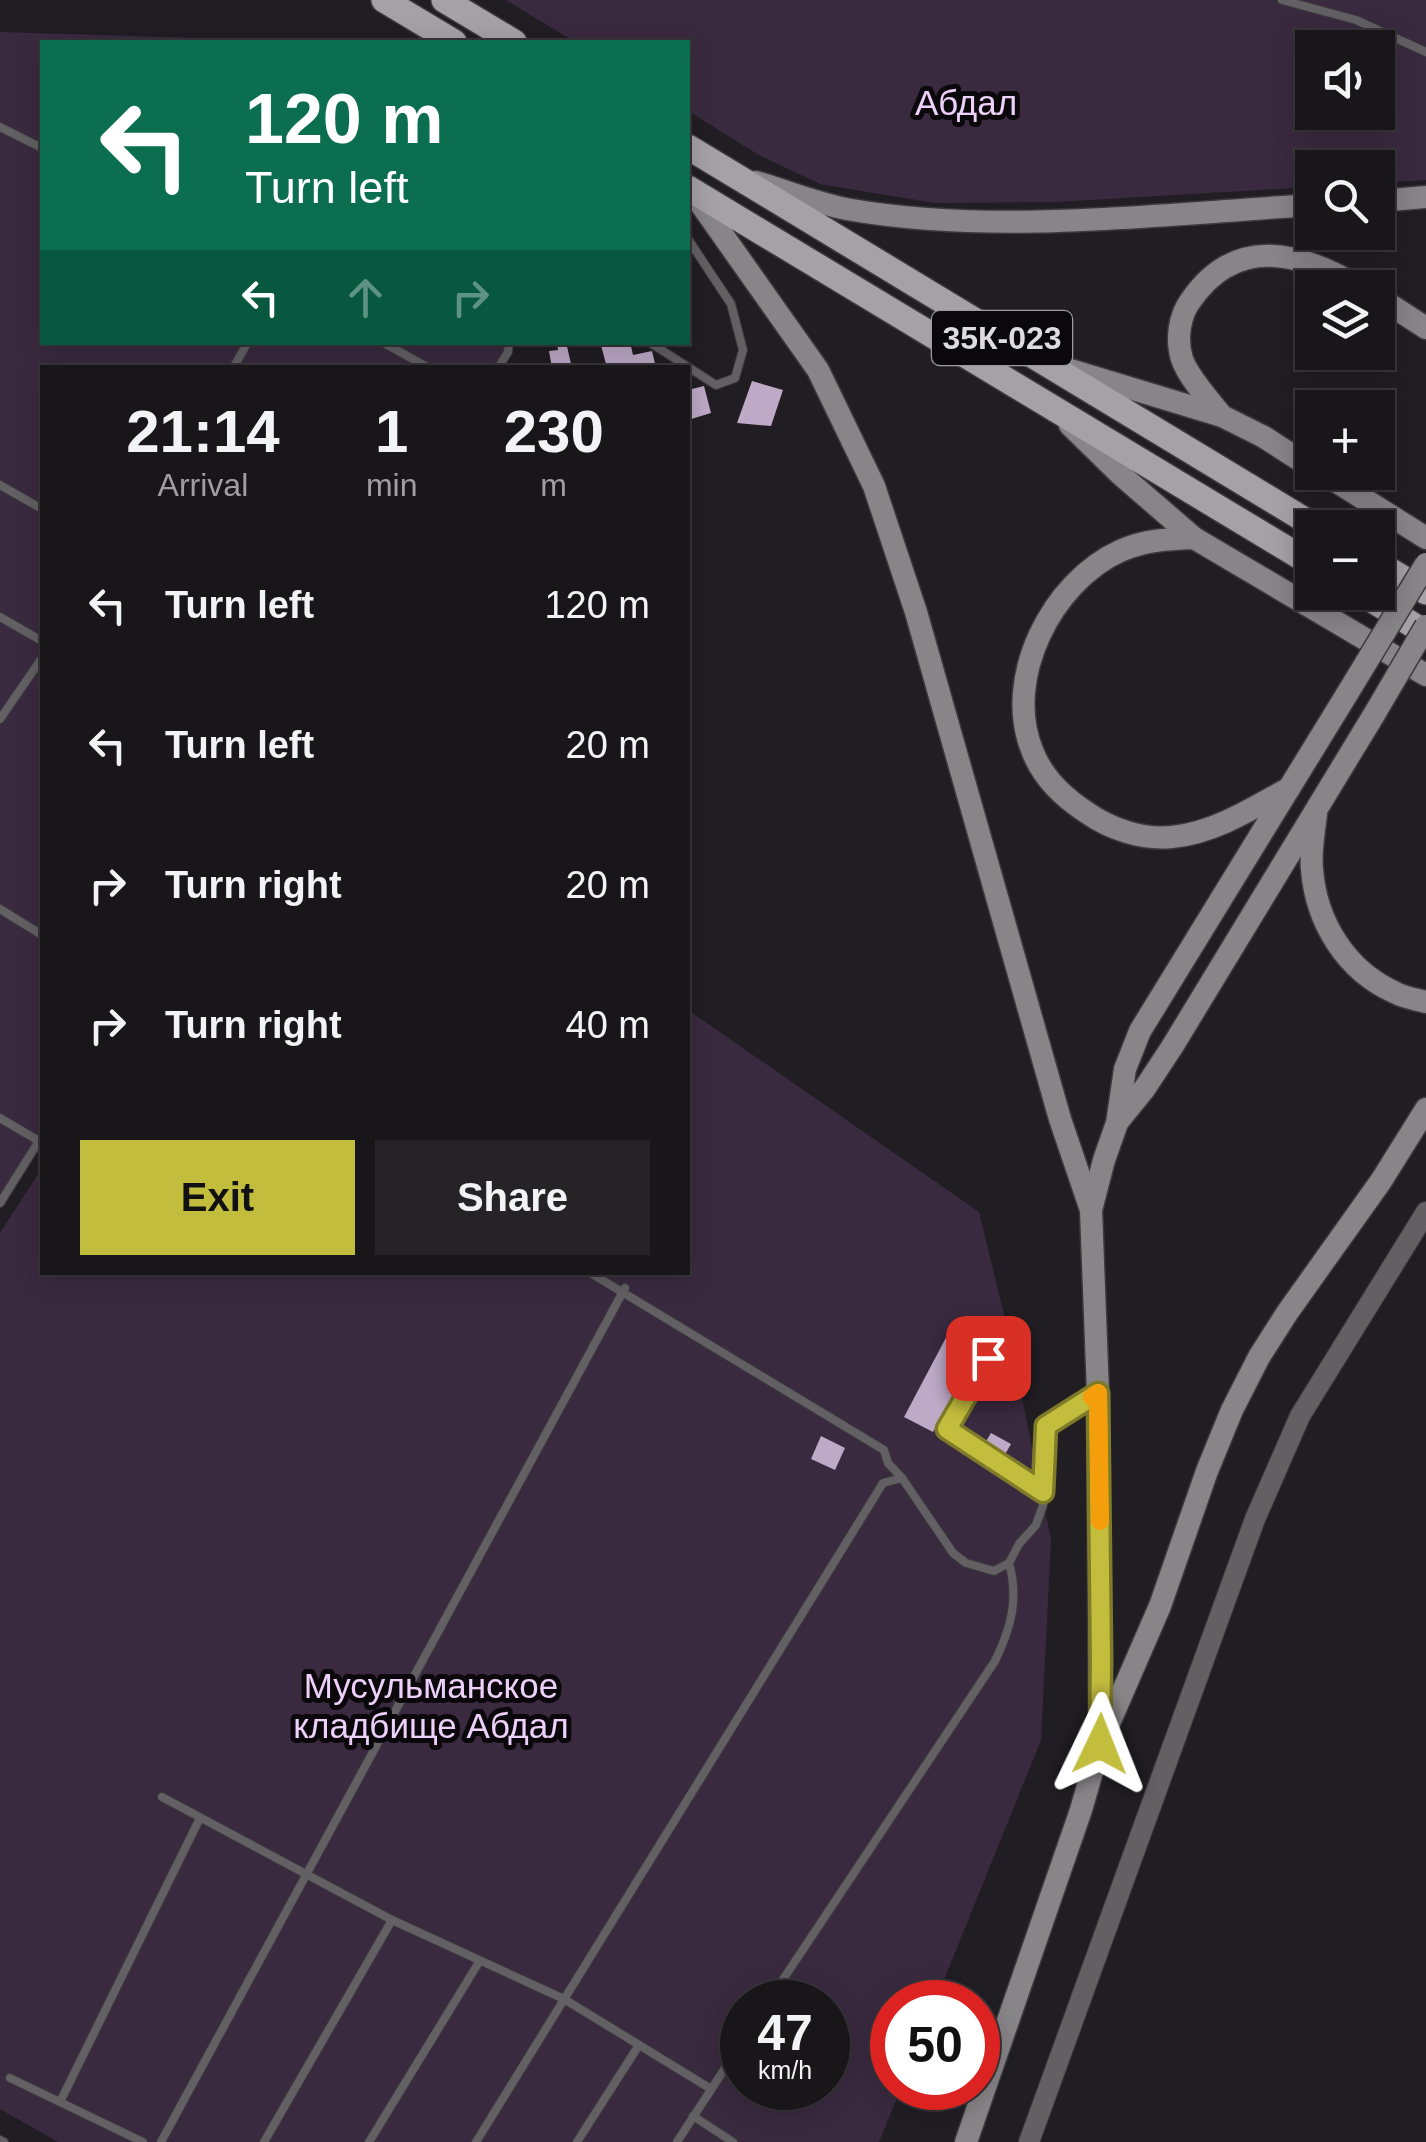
<!DOCTYPE html>
<html lang="en">
<head>
<meta charset="utf-8">
<style>
	:root { --surface:#19161a; --page:#262327; --text:#f1f3f6; --muted:#9f9fa2; --line:#373539; --accent:#c3bd3e }
	body { margin:0; font-family:Arial,sans-serif; background:var(--page); color:var(--text); height:100vh; display:flex; flex-direction:column; font-size:38px; white-space:nowrap }
	* { box-sizing:border-box; margin:0 }
	p { font-size:32px; color:var(--muted) }
	.icon { flex:none; width:55px; height:55px; fill:none; stroke:currentColor; stroke-width:2; stroke-linecap:round; stroke-linejoin:round }
	.map { position:relative; flex:1; overflow:hidden }
	.drawer { position:absolute; left:40px; top:365px; width:650px; height:910px; display:flex; flex-direction:column; background:var(--surface); border-radius:0px; box-shadow:0 5px 25px #0003,0 0 0 2px var(--line) }
	.drawer>* { flex:none }
	.banner { position:absolute; left:40px; top:40px; width:650px; height:305px; border-radius:0px; box-shadow:0 5px 25px #0003,0 0 0 2px var(--line); background:#0b6e4f; color:#fff; overflow:hidden }
	.buttons { position:absolute; left:1295px; top:30px; display:grid; gap:20px }
	.buttons a { display:grid; place-items:center; width:100px; height:100px; border-radius:0px; background:var(--surface); box-shadow:0 5px 25px #0003,0 0 0 2px var(--line); font-size:50px }
	.speed { position:absolute; left:720px; top:1980px; display:flex; gap:20px; font-size:50px; font-weight:700; text-align:center }
	.speed>* { display:grid; place-content:center; width:130px; height:130px; border-radius:50%; background:var(--surface); box-shadow:0 5px 25px #0003,0 0 0 2px var(--line); line-height:1 }
	.speed small { font-size:25px; font-weight:400 }
	.speed .limit { border:15px solid #d22; background:#fff; color:#111 }
	.pin { position:absolute; display:grid; place-items:center; width:85px; height:85px; color:#fff; margin:-42px; border-radius:20px; box-shadow:0 5px 15px #0006 }
	.me { position:absolute; width:110px; margin:-55px; rotate:2deg; stroke-linejoin:round; filter:drop-shadow(0 0 8px #0008) }
	.turn { display:flex; align-items:center; gap:35px; height:210px; padding:0 40px; font-size:45px }
	.turn .icon { width:130px; height:130px; stroke-width:2.5 }
	.turn b { display:block; font-size:70px; line-height:85px }
	.lanes { display:flex; align-items:center; height:95px; padding:0 40px; background:#0003; justify-content:center; gap:50px; direction:ltr }
	.lanes .off { opacity:.35 }
	.eta { display:flex; justify-content:space-evenly; align-items:center; height:170px; text-align:center }
	.eta b { font-size:60px; font-weight:600; line-height:70px }
	.button { display:flex; gap:20px; margin-top:auto; padding:20px 40px }
	.button a { flex:1; height:115px; border-radius:0px; background:var(--accent); color:#111; font-size:40px; font-weight:600; line-height:115px; text-align:center }
	.button a+a { background:var(--page); color:var(--text) }
	ul { padding:0; list-style:none }
	li { display:flex; align-items:center; gap:30px; height:140px; padding:0 40px }
	li div { flex:1 }
	li b { display:block; font-size:38px }
	li em { font-style:normal }
	.map>svg:first-child { display:block }
	.green { fill:#3a2a40; fill-rule:evenodd }
	.building { fill:#bea9c7 }
	.lines { fill:none; stroke-linecap:round; stroke-linejoin:round }
	.service-casing { stroke:#3b393d; stroke-width:10 }
	.tertiary-casing { stroke:#3b393d; stroke-width:22 }
	.secondary-casing { stroke:#3b393d; stroke-width:25 }
	.primary-casing { stroke:#3b393d; stroke-width:28 }
	.service { stroke:#626063; stroke-width:8 }
	.tertiary { stroke:#626063; stroke-width:20 }
	.secondary { stroke:#888589; stroke-width:22 }
	.primary { stroke:#a5a1a7; stroke-width:25 }
	.secondary-bridge-casing { stroke:#3b393d; stroke-width:25; stroke-linecap:butt }
	.secondary-bridge { stroke:#888589; stroke-width:22 }
	.route-casing { stroke:#7f7b28; stroke-width:25 }
	.route { stroke:#c3bd3e; stroke-width:18 }
	.slow { stroke:#f59e0b; stroke-width:18 }
	.labels { text-anchor:middle; dominant-baseline:central; stroke-width:10; stroke-linejoin:round; paint-order:stroke }
	.shield { fill:#0a080a; stroke:#9e9c9f; stroke-width:2.5 }
	.shield-label { font-size:32px; font-weight:bold; fill:#dedcdf }
	.park-label { font-size:35px; fill:#eed1fa; stroke:#0a080a }
</style>
</head>
<body>
<div class="map">
<svg width="1426" height="2142" viewBox="0 0 1426 2142">
	<rect width="100%" height="100%" fill="#211e23"/>
	<g class="green">
		<path d="M506,0h920v180l-48,3v-15h-66v19l-257,15 -120,1 -115,-19 -61,-29 -71,-44v-69h-113zM1312,48h66v64h-66z"/>
		<path d="M0,32l261,8 4,2h-223v300l464,1 -1,24 -463,1v775l-42,66z"/>
		<path d="M688,1010l291,202 31,127 41,201 -10,200 -106,262h-43v86h9l-22,54h-821l-58,-33v-876l42,-65v104h646zM742,2002h86v86h-86z"/>
	</g>
	<g class="building">
		<path d="M557,342h9l5,22 -19,4 -3,-17 9,-1z"/>
		<path d="M611,342h19l3,13 19,-4 4,17h-49l-6,-23z"/>
		<path d="M752,381l31,9 -12,36 -34,-3z"/>
		<path d="M704,386l7,27 -23,7v-30z"/>
		<path d="M949,1332l29,16 -45,84 -29,-15z"/>
		<path d="M991,1433l20,11 -15,26 -20,-12z"/>
		<path d="M821,1436l24,12 -10,22 -24,-11z"/>
	</g>
	<g class="lines">
		<defs>
			<g id="service">
				<path d="M1282,0l74,20 70,32"/>
				<path d="M0,127l42,21"/>
				<path d="M382,342l47,26"/>
				<path d="M649,342l67,43 19,-7 8,-28 -12,-46 -43,-65"/>
				<path d="M233,368l15,-26"/>
				<path d="M498,368l10,-16 1,-10"/>
				<path d="M0,485l42,24"/>
				<path d="M0,617l42,24"/>
				<path d="M0,719l42,-61"/>
				<path d="M0,909l42,26"/>
				<path d="M0,1118l39,23"/>
				<path d="M0,1203l42,-67"/>
				<path d="M589,1272l295,178 4,13 14,15"/>
				<path d="M988,1357l-41,72 96,63"/>
				<path d="M162,1797l230,123"/>
				<path d="M768,2002l227,-341c16,-33 24,-62 14,-98"/>
				<path d="M10,2078l133,64"/>
				<path d="M60,2102l140,-284"/>
				<path d="M693,2116l40,26"/>
				<path d="M0,2140l4,2"/>
				<path d="M161,2142l464,-854"/>
				<path d="M264,2142l128,-222 172,79 147,90"/>
				<path d="M369,2142l110,-180"/>
				<path d="M476,2142l407,-659 19,-5 51,75 13,10 28,8 15,-8 10,-19 17,-19 7,-20 3,-78 48,-32"/>
				<path d="M577,2142l62,-97"/>
				<path d="M677,2142l65,-100"/>
			</g>
			<path id="tertiary" d="M1029,2142l226,-623 45,-103 126,-204"/>
			<g id="secondary">
				<path d="M756,182c31,9 64,23 96,28 146,25 313,4 460,-5"/>
				<path d="M693,193l125,177 56,116 42,126 144,507 31,91"/>
				<path d="M1378,201l48,-4"/>
				<path d="M1378,297l48,31"/>
				<path d="M1067,369l155,47 42,21 48,31"/>
				<path d="M1222,416c-12,-15 -34,-39 -40,-57 -6,-19 -3,-43 9,-59 46,-66 110,-48 170,-12"/>
				<path d="M1070,425l50,49 74,64 232,137"/>
				<path d="M1321,472l105,66"/>
				<path d="M1194,538c-25,1 -50,2 -74,13 -68,31 -117,127 -88,199 10,27 31,47 54,62 24,17 56,28 86,25 41,-4 78,-27 112,-46"/>
				<path d="M1316,814c-2,18 -6,38 -4,55 4,53 34,102 84,124 9,5 20,6 30,9"/>
				<path d="M1119,1120l26,-32 27,-41 203,-334"/>
				<path d="M1100,1730l-2,-337 -7,-183 13,-50 13,-37 8,-54 15,-38 207,-337"/>
				<path d="M966,2142l115,-332 19,-66 60,-138 47,-135 25,-61 27,-53 28,-44 94,-132 45,-72"/>
			</g>
			<g id="primary">
				<path d="M384,0l70,42"/>
				<path d="M444,0l70,42"/>
				<path d="M688,147l630,381"/>
				<path d="M688,188l624,376"/>
				<path d="M1378,563l48,29"/>
				<path d="M1359,592l67,41"/>
			</g>
		</defs>
		<use href="#service" class="service-casing"/>
		<use href="#tertiary" class="tertiary-casing"/>
		<use href="#secondary" class="secondary-casing"/>
		<use href="#primary" class="primary-casing"/>
		<use href="#service" class="service"/>
		<use href="#tertiary" class="tertiary"/>
		<use href="#secondary" class="secondary"/>
		<use href="#primary" class="primary"/>
		<defs>
			<g id="secondary-bridge">
				<path d="M1347,694l79,-130"/>
				<path d="M1375,713l51,-87"/>
			</g>
		</defs>
		<use href="#secondary-bridge" class="secondary-bridge-casing"/>
		<use href="#secondary-bridge" class="secondary-bridge"/>
	</g>
	<g class="lines">
		<defs>
			<path id="route" d="M988,1358l-41,71 96,63 3,-66 52,-33 3,268 -1,83"/>
		</defs>
		<use href="#route" class="route-casing"/>
		<use href="#route" class="route"/>
		<path class="slow" d="M1092,1397l6,-4 2,128"/>
	</g>
	<g class="labels">
		<rect class="shield" x="932" y="311" width="140" height="54" rx="8"/>
		<g class="shield-label">
			<text x="1002" y="338">35К-023</text>
		</g>
		<g class="park-label">
			<text x="966" y="102">Абдал</text>
			<text x="431" y="1685">Мусульманское<tspan x="431" dy="40">кладбище Абдал</tspan></text>
		</g>
	</g>
</svg>
<div class="buttons">
<a><svg class="icon" aria-label="sound" viewBox="0 0 24 24"><path d="M4 9h4l5-4v14l-5-4H4zM17 9q2 3 0 6"/></svg></a>
<a><svg class="icon" aria-label="search" viewBox="0 0 24 24"><circle cx="10" cy="10" r="6"/><path d="M15 15l6 6"/></svg></a>
<a><svg class="icon" aria-label="layers" viewBox="0 0 24 24"><path d="M12 4l9 5-9 5-9-5zM3 14l9 5 9-5"/></svg></a>
<a>+</a>
<a>−</a>
</div>
<div class="speed"><div>47<small>km/h</small></div><div class="limit">50</div></div>
<div class="pin" style="left:988px;top:1358px;background:#d93025"><svg class="icon" aria-label="arrive" viewBox="0 0 24 24"><path d="M6 21V4h12l-3 4 3 4H6"/></svg></div>
<svg class="me" style="left:1100px;top:1744px" viewBox="-20 -20 40 40"><path d="M0-17L14 15 0 8-14 15z" fill="#c3bd3e" stroke="#fff" stroke-width="4"/></svg>
<div class="banner">
<div class="turn"><svg class="icon" aria-label="left" viewBox="0 0 24 24"><path d="M17 20v-9H6M10 6l-5 5 5 5"/></svg><div><b>120 m</b>Turn left</div></div>
<div class="lanes"><svg class="icon" aria-label="left" viewBox="0 0 24 24"><path d="M17 20v-9H6M10 6l-5 5 5 5"/></svg><svg class="icon off" aria-label="ahead" viewBox="0 0 24 24"><path d="M12 20V5M6 11l6-6 6 6"/></svg><svg class="icon off" aria-label="right" viewBox="0 0 24 24"><path d="M7 20v-9h11M14 6l5 5-5 5"/></svg></div>
</div>
<section class="drawer">
<div class="eta">
<div><b>21:14</b><p>Arrival</p></div>
<div><b>1</b><p>min</p></div>
<div><b>230</b><p>m</p></div>
</div>
<ul>
<li><svg class="icon" aria-label="left" viewBox="0 0 24 24"><path d="M17 20v-9H6M10 6l-5 5 5 5"/></svg><div><b>Turn left</b></div><em>120 m</em></li>
<li><svg class="icon" aria-label="left" viewBox="0 0 24 24"><path d="M17 20v-9H6M10 6l-5 5 5 5"/></svg><div><b>Turn left</b></div><em>20 m</em></li>
<li><svg class="icon" aria-label="right" viewBox="0 0 24 24"><path d="M7 20v-9h11M14 6l5 5-5 5"/></svg><div><b>Turn right</b></div><em>20 m</em></li>
<li><svg class="icon" aria-label="right" viewBox="0 0 24 24"><path d="M7 20v-9h11M14 6l5 5-5 5"/></svg><div><b>Turn right</b></div><em>40 m</em></li>
</ul>
<div class="button"><a>Exit</a><a>Share</a></div>
</section>
</div>
</body>
</html>
